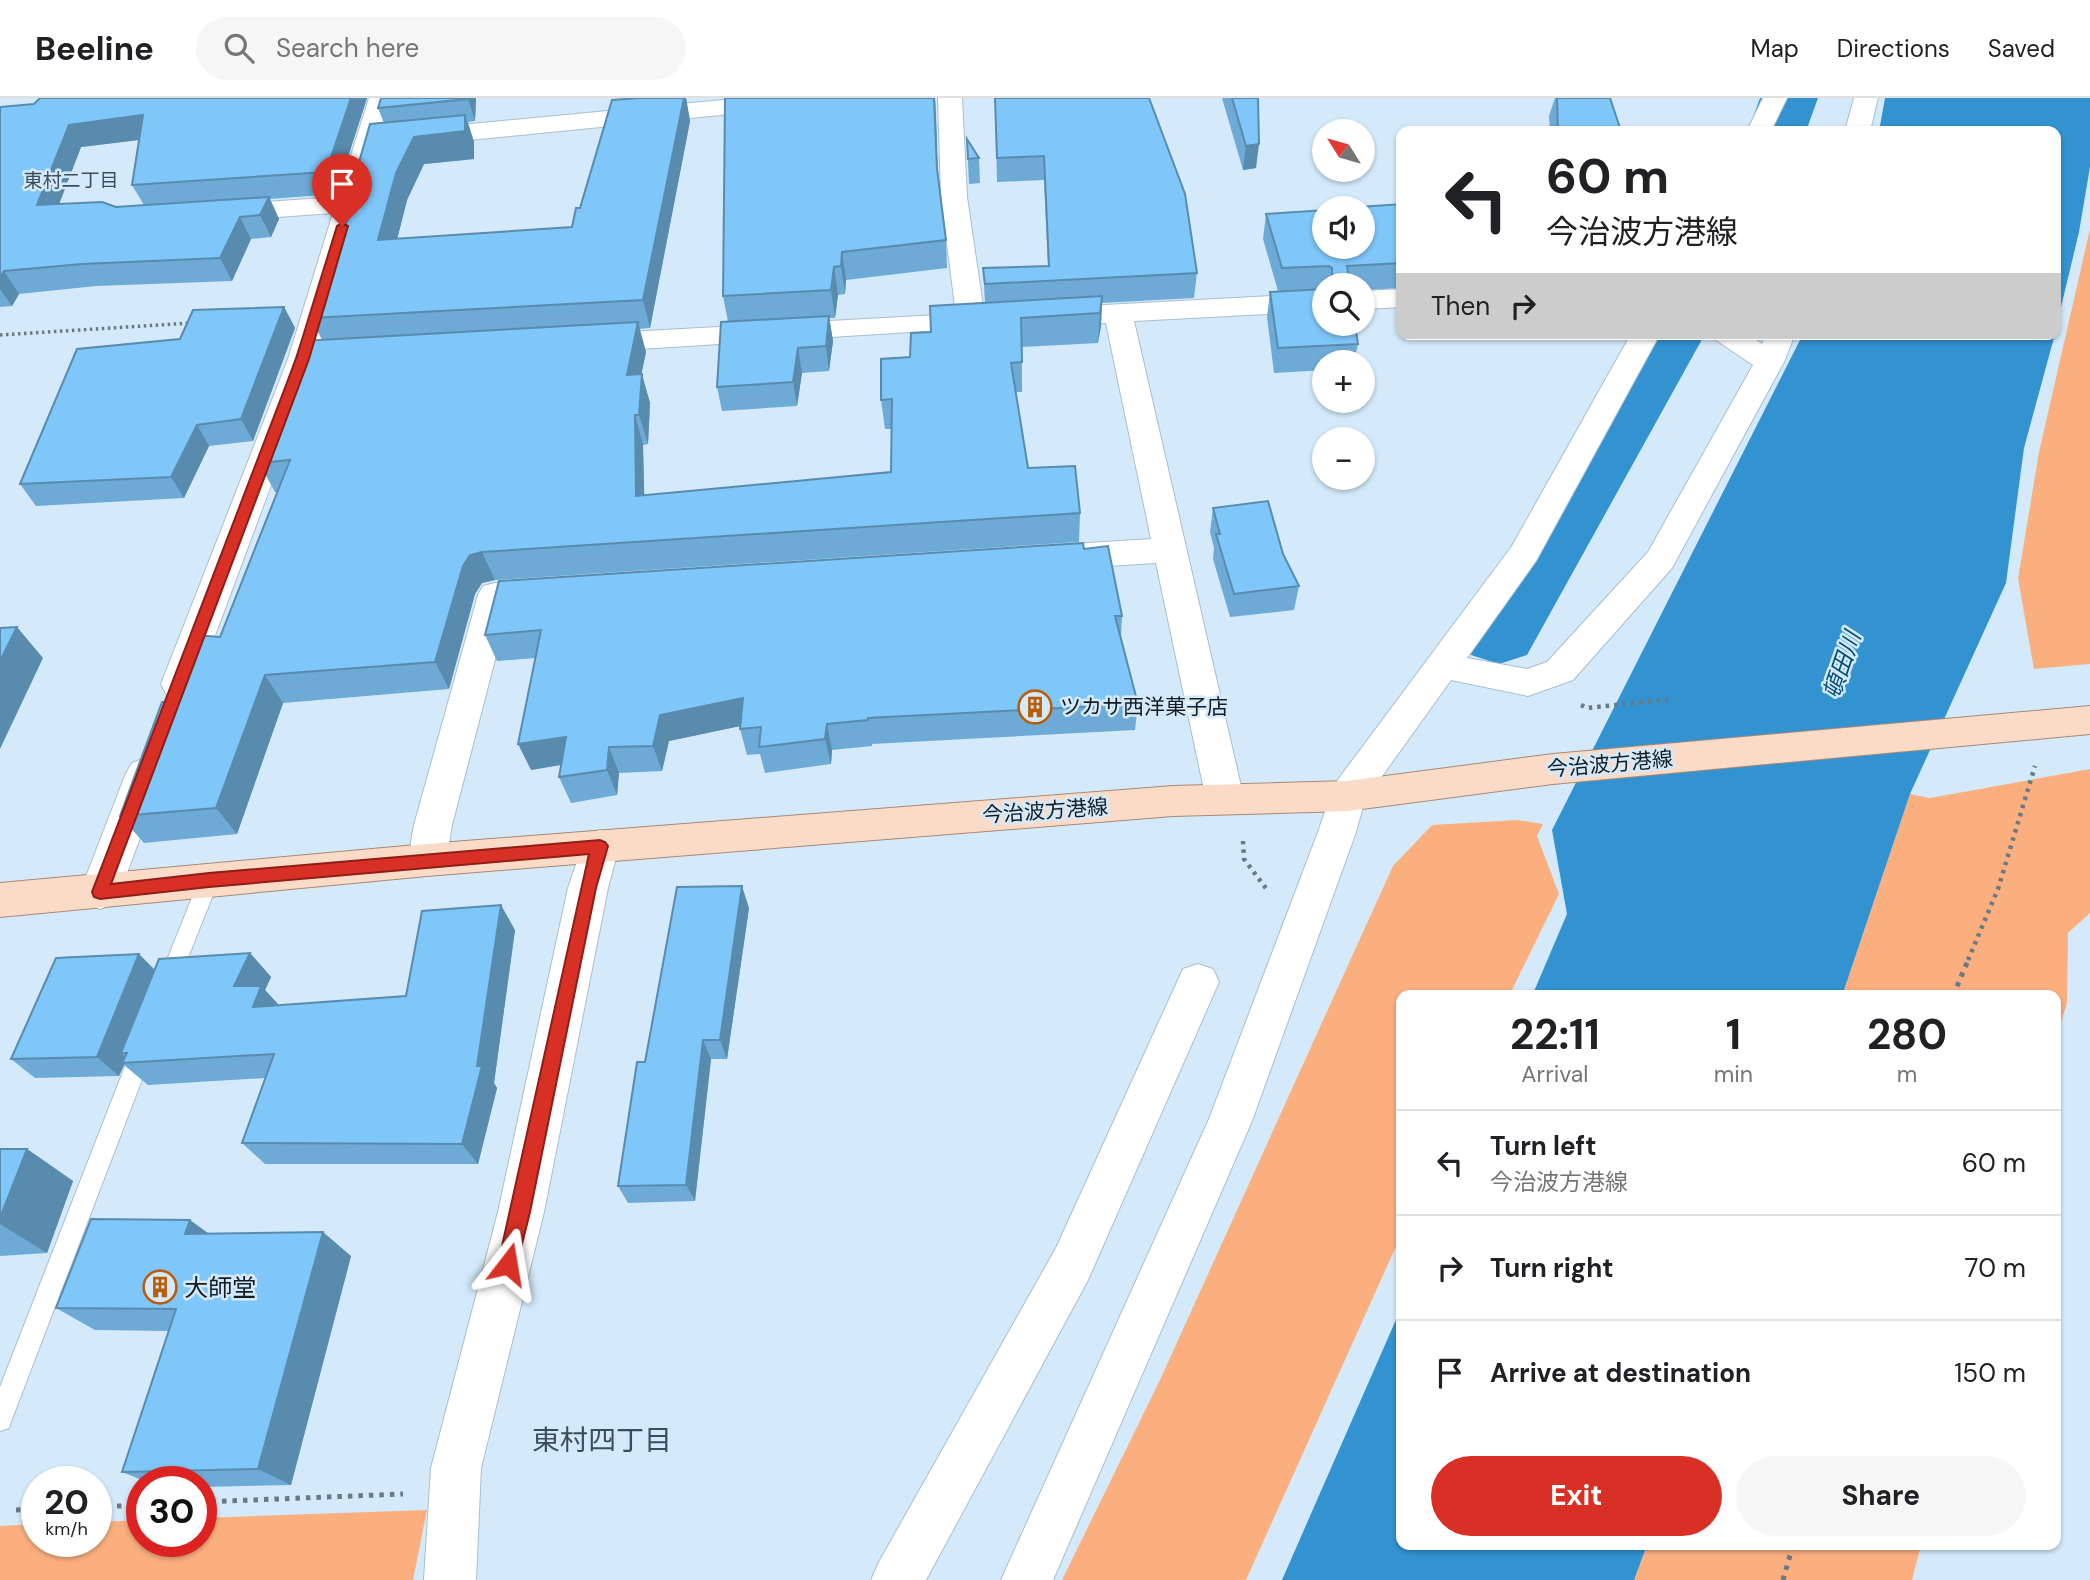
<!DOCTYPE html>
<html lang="en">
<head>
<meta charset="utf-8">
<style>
	:root { --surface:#fff; --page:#f6f6f6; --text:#202124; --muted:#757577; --line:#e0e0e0; --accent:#d93025 }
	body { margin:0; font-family:"DM Sans","Noto Sans JP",sans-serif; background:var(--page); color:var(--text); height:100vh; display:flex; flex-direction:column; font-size:26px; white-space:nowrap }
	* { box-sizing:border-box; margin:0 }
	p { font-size:23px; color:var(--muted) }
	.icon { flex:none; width:38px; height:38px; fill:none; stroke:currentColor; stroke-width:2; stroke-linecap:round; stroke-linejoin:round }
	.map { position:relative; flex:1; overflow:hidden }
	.drawer { position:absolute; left:1396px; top:892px; width:665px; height:560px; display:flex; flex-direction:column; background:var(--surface); border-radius:14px; box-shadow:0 2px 5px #0004 }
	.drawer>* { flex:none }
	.top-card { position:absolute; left:1396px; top:28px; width:665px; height:214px; border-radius:14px; box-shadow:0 2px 5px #0004; background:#fff; color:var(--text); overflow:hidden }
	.needle { width:46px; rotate:307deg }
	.fabs { position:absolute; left:1312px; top:21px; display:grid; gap:14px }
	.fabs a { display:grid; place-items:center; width:63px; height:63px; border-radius:50%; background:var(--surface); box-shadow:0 2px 5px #0004; font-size:35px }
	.speed { position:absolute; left:21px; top:1368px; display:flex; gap:14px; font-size:35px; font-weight:700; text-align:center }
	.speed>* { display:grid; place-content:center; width:91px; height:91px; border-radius:50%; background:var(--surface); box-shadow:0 2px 5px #0004; line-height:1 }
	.speed small { font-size:18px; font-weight:400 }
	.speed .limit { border:10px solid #d22; background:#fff; color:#111 }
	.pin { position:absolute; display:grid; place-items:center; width:60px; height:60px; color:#fff; margin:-72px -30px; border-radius:50% 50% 50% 0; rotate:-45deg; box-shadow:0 0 7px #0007 }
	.pin .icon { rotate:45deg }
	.me { position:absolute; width:77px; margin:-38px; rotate:14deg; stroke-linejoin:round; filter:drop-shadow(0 0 5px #0008) }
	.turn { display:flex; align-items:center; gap:24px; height:147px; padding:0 35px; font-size:32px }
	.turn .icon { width:91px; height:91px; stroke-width:2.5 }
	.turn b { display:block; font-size:49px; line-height:60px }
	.then { display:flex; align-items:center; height:66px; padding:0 35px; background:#0003; gap:14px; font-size:26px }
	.eta { display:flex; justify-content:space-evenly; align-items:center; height:119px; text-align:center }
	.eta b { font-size:42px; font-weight:700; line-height:49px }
	.button { display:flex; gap:14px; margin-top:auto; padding:14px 35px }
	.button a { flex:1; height:80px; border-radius:42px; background:var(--accent); color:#fff; font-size:28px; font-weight:700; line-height:80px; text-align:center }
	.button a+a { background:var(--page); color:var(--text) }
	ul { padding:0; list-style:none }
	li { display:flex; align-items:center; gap:21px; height:105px; padding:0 35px; border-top:2px solid var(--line) }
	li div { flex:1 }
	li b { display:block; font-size:26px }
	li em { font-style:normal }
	header { display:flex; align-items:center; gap:42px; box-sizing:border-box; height:98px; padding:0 35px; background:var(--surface); border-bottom:2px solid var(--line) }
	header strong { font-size:33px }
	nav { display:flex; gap:38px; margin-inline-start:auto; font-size:24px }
	.search { width:490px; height:63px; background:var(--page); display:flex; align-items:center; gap:18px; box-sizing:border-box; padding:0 24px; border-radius:38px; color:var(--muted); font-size:26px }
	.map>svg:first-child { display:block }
	.green { fill:#fbaf7f }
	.water { fill:#3293d0 }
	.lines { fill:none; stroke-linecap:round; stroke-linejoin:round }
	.river { fill:#3293d0; fill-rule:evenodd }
	.lane-casing { stroke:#a9bece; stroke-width:2 }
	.street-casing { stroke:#a9bece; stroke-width:2 }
	.secondary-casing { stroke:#a9bece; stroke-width:2 }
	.primary-casing { stroke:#a88976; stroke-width:2 }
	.path-far2 { stroke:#6b7984; stroke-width:3.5; stroke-dasharray:2.5 3.5; stroke-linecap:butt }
	.path-far1 { stroke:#6b7984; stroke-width:4.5; stroke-dasharray:3.5 5; stroke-linecap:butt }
	.path { stroke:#6b7984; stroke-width:5; stroke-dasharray:4.5 6; stroke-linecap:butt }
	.lane { fill:#fff; fill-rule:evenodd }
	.street { fill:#fff; fill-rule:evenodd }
	.secondary { fill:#fff; fill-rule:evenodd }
	.primary { fill:#fadbc8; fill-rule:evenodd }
	.wall { fill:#6daad6; fill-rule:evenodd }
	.shaded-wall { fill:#598bae }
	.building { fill:#7fc6f9; stroke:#598bae; stroke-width:2 }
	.route { fill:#d93025; stroke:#8d1f18; stroke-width:2 }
	.labels { text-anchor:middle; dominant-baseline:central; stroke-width:5; stroke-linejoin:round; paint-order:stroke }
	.far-neighbourhood-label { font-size:19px; fill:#3b4d5b; stroke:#d4eafa }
	.poi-label { font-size:21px; fill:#141c22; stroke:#d4eafa; text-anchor:start }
	.street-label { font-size:21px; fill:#141c22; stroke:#d4eafa }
	.water-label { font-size:23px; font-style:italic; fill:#004c75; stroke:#d4eafa }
	.near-poi-label { font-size:24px; fill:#141c22; stroke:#d4eafa; text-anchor:start }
	.near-neighbourhood-label { font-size:28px; fill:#3b4d5b; stroke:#d4eafa }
</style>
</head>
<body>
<header>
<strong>Beeline</strong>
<div class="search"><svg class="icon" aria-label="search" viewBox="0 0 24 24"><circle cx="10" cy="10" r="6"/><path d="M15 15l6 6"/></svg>Search here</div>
<nav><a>Map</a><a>Directions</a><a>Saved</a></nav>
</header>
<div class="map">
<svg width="2090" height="1482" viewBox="0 0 2090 1482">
	<rect width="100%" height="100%" fill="#d4eafa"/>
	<g class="green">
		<path d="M2090,131v435l-56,5 -16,-90 21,-127z"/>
		<path d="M2090,671v144l-22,20 -1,70 -6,19 -5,-1v-25h-214l68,-202 20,4z"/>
		<path d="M1517,722l26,4 -6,12 22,58 -50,102h-107v237l-156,347h-184l98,-200 233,-514 39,-41z"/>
		<path d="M427,1412l-14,70h-413v-54l37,-2v18h59v-20l46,-2v22h59v-24z"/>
		<path d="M1647,1447h274l-9,35h-278z"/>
	</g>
	<g class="water">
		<path d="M1885,0h205v69l-11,65 -23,96v-197h-177z"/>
		<path d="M1803,236h252l-31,114 -18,135 -96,211 -68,202h-310l35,-82 -15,-84z"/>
		<path d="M1402,1208v239h245l-13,35h-352z"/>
	</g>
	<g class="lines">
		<g class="river">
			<path d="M1760,0h58l-12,33h-58z"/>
			<path d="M1637,236h68l-178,321 -28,9 -28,-9 -12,-21z"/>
		</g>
		<defs>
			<g id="lane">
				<path d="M209,774l7,2 3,6 -40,100 -3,6 -7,3 -7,-3 -3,-6 40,-100 3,-6z"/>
				<path d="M142,943l8,3 3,7 -141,368 -3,9 -9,3v-44l131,-336 3,-7z"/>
			</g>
			<g id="street">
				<path d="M369,0h24l-75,261 -121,325 -5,10 -13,3 -13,-3 -5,-10 127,-325 45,-146 -111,8 -9,-2 -4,-6 4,-6 9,-2 116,-8z"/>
				<path d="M744,0h89l-3,5 -9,2 -402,40 -9,-3 -4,-5 4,-5 9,-3z"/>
				<path d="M938,0h24l5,99 17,116 8,2 4,6 -4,6 -401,25 -10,-3 -5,-6 5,-6 10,-3 365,-20 -15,-117z"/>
				<path d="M1763,0h24l-16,33h-24z"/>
				<path d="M1854,0h24l-8,33h-25z"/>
				<path d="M1402,191v18l-39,2v-18z"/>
				<path d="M1325,195v18l-191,10 110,478 -6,11 -13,4 -13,-4 -6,-11 -50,-236 -98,6 -12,-4 -5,-8 5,-8 12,-4 93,-6 -45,-216 -57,3 -10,-3 -4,-6 4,-6 10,-3z"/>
				<path d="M1631,236h29l-124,227 -69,97 60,11 20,-7 101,-110 105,-187 -37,-25 -4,-6h35l15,10 4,-10h29l-11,28 -112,206 -99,112 -45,16 -77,-16 -91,127 -13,4 -13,-4 -6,-11 6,-11 178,-239z"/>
				<path d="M548,482l12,3 5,9 -5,9 -12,3 -39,2 -57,219 -6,35 -5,11 -14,5 -14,-5 -5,-11 6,-35 64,-230 5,-9 12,-3z"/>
				<path d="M145,660l13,5 6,10 -44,119 -6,12 -14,5 -14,-5 -6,-12 46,-119 6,-10z"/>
				<path d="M600,732l14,5 5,11 -11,42 -64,324 -63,256 -5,112h-52l7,-112 67,-256 70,-324 18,-53z"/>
				<path d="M1198,866l15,5 6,13 -131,298 -162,300h-55l8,-18 177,-314 127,-279z"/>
			</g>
			<path id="secondary" d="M1347,683l13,4 6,11 -10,36 -104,289 -199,459h-52l208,-461 109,-287 16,-47z"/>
			<path id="primary" d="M2090,608v28l-537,50 -206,27 -174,5 -746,60 -427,41v-34l427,-39 746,-58 174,-5 206,-27z"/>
		</defs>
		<use href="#lane" class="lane-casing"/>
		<use href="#street" class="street-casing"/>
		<use href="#secondary" class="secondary-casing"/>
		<use href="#primary" class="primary-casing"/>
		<path class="path-far2" d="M0,237l191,-12"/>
		<g class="path-far1">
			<path d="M1581,607l6,3 87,-9"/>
			<path d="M1243,743l1,18 24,32"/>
			<path d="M1968,862l30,-71 37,-123"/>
		</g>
		<g class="path">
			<path d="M1953,898l16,-38"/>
			<path d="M201,1404l202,-8"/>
			<path d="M96,1409l46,-2"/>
			<path d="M16,1412l21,-1"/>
			<path d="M1783,1482l10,-35"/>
		</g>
		<use href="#lane" class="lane"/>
		<use href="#street" class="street"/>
		<use href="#secondary" class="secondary"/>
		<use href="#primary" class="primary"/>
	</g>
	<g class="wall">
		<path d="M367,0l-31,96 -66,5 9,20 -8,18 -20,2 -19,42 -136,5 -77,8 -7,12 -12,1v-200zM139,42l-7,45 12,20 -28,2 -57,-3 22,-57z"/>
		<path d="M476,0l-1,23 -7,1 6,20v17l-50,5 -17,36 -10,39 175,-12 8,-19 59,-110h47l4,23 -40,207 -11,1 7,23 -5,22 9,29 -2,41 -5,1 1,50 247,-23 1,-43h-7l-4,-29 29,-43 21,-25 54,-29 -2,-35 65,-2 -4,-86 -47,2 -2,-84 202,175 -3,25 -92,5 -1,23 -3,17 -76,4v45h-6l12,76 52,45 -1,29 -584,38 -13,3 -7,11 -26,95 -166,14 -46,131 -93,9 -24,-27 49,-114 51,-65 57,-145h-2l-16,-29 63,-123 -11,-22 48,-131 -4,-11 29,-53 -6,-15z"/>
		<path d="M935,0l3,81 8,61 1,28 -101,12 -1,14 -7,1 -3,23h-6l4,23 -4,30 -27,2 -5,33 -75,5 -5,-24 11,-65 -5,-26z"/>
		<path d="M1222,0h36l-2,70 -13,2z"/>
		<path d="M1555,0h55l11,33h-71l-1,-15z"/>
		<path d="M967,41l12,19 1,25 -11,1z"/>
		<path d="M1402,103v87l-39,2v-5h-38v39l33,20 -4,18h-29v8l-51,3 -7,-56 3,-25 8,-1 -15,-52 3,-25 135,-10z"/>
		<path d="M284,209l11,21 -42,113 -44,5 -25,52 -148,8 -16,-22 160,-145z"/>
		<path d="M1213,410l70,46 16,32 -5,24 -64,7 -17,-58 1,-11 -4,-16z"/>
		<path d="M1084,451l38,67 -1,22 17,66 -3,26 -263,14v2l-40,4 -1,14 -66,9 -5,-19 -13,1 -7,-26v-3l-71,15 -7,30 -43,2 -2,22 -46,8 -12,-26 2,-12 -30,5 4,-112 -38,3 -12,-26z"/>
		<path d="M749,810l-22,151h-16l-16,142 -67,2 -10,-17 27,-124z"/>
		<path d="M515,832l-21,153 3,5 -19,76h-213l-23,-21 23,-65 -117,7 -24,-20 -5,11 -84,2 -24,-19 143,-90 96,-16 21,24 -6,13 14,15 127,-9z"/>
		<path d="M0,1051h27l46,32 -26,72 -47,3z"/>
		<path d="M209,1136l142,22 -60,229 -90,2v-5h-54l-25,-10 47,-141 -74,-1 -39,-22z"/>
	</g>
	<g class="shaded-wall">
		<path d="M351,0h16l-31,96 -10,-22z"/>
		<path d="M468,0h8l-1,23 -7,-22z"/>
		<path d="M684,0h2l4,23 -40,207 -7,-28z"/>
		<path d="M935,0l1,14 2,85 -1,-28z"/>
		<path d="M143,17l12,23 -74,9 -31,81 -13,-23 32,-80z"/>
		<path d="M465,17l9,27v17l-50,5 -17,36 -17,68 -12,-28 18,-67 18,-36z"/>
		<path d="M1259,46l-3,24 -13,2 3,-24z"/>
		<path d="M269,99l10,22 -8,18 -11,-22z"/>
		<path d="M240,119l11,22 -19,42 -12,-23z"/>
		<path d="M842,154l4,28 -1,14 -4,-28z"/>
		<path d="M834,169l4,28 -3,23 -4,-28z"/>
		<path d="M4,173l15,23 -7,12 -12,-17v-11z"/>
		<path d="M1102,198l-1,30 -3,17 2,-30z"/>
		<path d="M284,209l11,21 -42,113 -12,-22z"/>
		<path d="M829,218l4,25 -4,30 -3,-25z"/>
		<path d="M638,224l8,30 -11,53 -8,-30z"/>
		<path d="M798,250l4,25 -5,33 -4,-24z"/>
		<path d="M642,276l8,29 -2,41 -9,-29z"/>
		<path d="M635,317l8,30 2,80 -9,-29z"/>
		<path d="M197,327l12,21 -25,52 -13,-21z"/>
		<path d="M482,454l13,28 -13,3 -7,11 -26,95 -14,-27 28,-96 7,-11z"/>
		<path d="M17,529l26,31 -43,91v-88z"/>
		<path d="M265,577l18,28 -46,131 -21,-26z"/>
		<path d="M743,600l7,26 -81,17 -7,30 -9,-25 7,-31z"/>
		<path d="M827,626l5,26 -1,14 -6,-25z"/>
		<path d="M566,639l11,25 -46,8 -13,-26z"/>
		<path d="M609,649l10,26 -2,22 -10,-25z"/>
		<path d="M742,788l7,22 -22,151 -7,-19z"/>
		<path d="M501,807l14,25 -21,153 3,5 -19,76 -16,-20 15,-78z"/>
		<path d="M250,855l21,24 -6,13 18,20 -8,20 -41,-44z"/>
		<path d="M139,856l20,20 -32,79h-6l6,5 -5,5 2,2 -5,11 -22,-19z"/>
		<path d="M703,942l8,19 -16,142 -9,-16z"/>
		<path d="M27,1051l46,32 -26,72 -47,-29v-6z"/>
		<path d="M190,1122l33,24 -38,-10z"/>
		<path d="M323,1134l28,24 -60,229 -33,-16z"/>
	</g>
	<g class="building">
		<path d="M40,0h311l-25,74 -194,13 11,-70 -74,10 -32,80 65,-3 14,5 153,-10 -9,18 -20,2 -20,41 -138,6 -78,7 -4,7v-171l34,-3z"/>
		<path d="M381,0h87v1l-90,9z"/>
		<path d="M639,0h45l-41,202 -332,18 53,-143 -9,1 15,-52 95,-9v16l-51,6 -18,36 -18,67 194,-13 4,-19h4l32,-108z"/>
		<path d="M725,0h209l3,71 9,71 -104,12 -1,14 -7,1 -3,23 -108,6z"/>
		<path d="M995,0h154l36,96 12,79 -212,11 -2,-16 66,-2 -5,-110 -47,2z"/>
		<path d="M1232,0h26l1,46 -13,2z"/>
		<path d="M1557,0h53l11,33h-63z"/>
		<path d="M967,41l12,19 -11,1z"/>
		<path d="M1402,106v59l-55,3 3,19h-18v-17l-3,-2 -47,2 -16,-54 59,-4v37h38v-39h-18z"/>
		<path d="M1325,191v35h30l3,20 -80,4 -8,-56z"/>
		<path d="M1102,198l-2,17 -79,5 1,44 -11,1 17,105 47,-2 5,47 -598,39 -12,3 -7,11 -28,96 -170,13 -49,133 -96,8 42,-114h7l26,-67 25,2 70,-177 -31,3 43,-122 336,-19 -11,53 15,-1 -3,41h-4l1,81 255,-24 1,-73 -11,1v-41l29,-2 1,-24 20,-1 -1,-26z"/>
		<path d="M284,209l-43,112 -44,6 -26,52 -151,7 57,-135 103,-10 13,-29z"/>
		<path d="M829,218l-3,30 -28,2 -5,34 -76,5 4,-65z"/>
		<path d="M1268,403l15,53 16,32 -65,8 -18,-60h4l-7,-26z"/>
		<path d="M1083,445l1,6 24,-3 14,70h-7l23,88 -270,14v2l-41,4 -2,15 -66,8 2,-20 -21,2 3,-31 -83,17 -7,31 -44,1 -2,23 -48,7 7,-40 -48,7 23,-114 -56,5 14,-54z"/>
		<path d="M17,529l-17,34v-33z"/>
		<path d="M742,788l-22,154h-17l-17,145 -68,1 19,-124h8l32,-175z"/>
		<path d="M501,807l-24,161h5l-20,78 -220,-1 32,-89 -152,9 5,-10h-6l38,-94 91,-6 -16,33h27l-8,21 153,-11 16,-85z"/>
		<path d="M139,856l-42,103 -86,2 45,-101z"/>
		<path d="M0,1051h27l-27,69z"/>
		<path d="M91,1121l99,1 -5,14 138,-2 -65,237 -136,3 54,-163 -120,-1z"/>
	</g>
	<path class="route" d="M342,125l6,3 -39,133 -198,525 98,-11 391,-33 5,2 3,4 -12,42 -66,324 -13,52 -2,6 -7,3 -7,-3 -3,-6 91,-410 -380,33 -109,12 -6,-2 -2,-5 204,-533 41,-133z"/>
	<defs>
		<symbol id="building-ring" viewBox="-11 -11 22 22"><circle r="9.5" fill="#d4eafa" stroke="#ba5d0b" stroke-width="1.5"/><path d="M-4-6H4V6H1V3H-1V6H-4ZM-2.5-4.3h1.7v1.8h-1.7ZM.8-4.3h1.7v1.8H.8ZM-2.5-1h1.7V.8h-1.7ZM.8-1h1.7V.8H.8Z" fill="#ba5d0b"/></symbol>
	</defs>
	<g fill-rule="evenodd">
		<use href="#building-ring" x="1016" y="590" width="38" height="38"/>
		<use href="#building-ring" x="141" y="1170" width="38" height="38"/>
	</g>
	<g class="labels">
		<g class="far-neighbourhood-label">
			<text x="71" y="82">東村二丁目</text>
		</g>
		<g class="poi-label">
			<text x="1060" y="609">ツカサ西洋菓子店</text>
		</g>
		<g class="street-label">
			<text transform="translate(1610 666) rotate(-5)">今治波方港線</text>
			<text transform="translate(1045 713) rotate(-4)">今治波方港線</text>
		</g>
		<g class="water-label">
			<text transform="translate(1842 567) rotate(-71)">頓田川</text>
		</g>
		<g class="near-poi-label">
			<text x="184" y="1189">大師堂</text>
		</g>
		<g class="near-neighbourhood-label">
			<text x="602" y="1342">東村四丁目</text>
		</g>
	</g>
</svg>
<div class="fabs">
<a><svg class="needle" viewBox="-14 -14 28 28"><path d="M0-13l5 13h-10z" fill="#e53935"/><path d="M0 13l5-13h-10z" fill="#757577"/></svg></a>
<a><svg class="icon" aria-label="sound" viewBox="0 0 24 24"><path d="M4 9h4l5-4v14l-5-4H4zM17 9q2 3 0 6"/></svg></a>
<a><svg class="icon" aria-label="search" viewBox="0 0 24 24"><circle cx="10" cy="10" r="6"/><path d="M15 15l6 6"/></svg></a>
<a>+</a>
<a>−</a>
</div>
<div class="speed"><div>20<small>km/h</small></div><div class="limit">30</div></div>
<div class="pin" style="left:342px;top:128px;background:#d93025"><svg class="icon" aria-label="arrive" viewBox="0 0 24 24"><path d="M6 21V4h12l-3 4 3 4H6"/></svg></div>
<svg class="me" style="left:508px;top:1166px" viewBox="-20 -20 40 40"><path d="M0-17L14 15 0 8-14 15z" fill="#d93025" stroke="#fff" stroke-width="4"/></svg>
<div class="top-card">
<div class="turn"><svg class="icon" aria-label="left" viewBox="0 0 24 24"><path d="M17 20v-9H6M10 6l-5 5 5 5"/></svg><div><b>60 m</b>今治波方港線</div></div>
<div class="then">Then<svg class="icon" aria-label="right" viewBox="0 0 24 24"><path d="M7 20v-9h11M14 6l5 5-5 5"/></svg></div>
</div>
<section class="drawer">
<div class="eta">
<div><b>22:11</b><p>Arrival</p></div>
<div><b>1</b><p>min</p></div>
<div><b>280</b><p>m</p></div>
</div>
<ul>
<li><svg class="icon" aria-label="left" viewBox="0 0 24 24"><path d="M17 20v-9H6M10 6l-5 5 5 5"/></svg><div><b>Turn left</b><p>今治波方港線</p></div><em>60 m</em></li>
<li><svg class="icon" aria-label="right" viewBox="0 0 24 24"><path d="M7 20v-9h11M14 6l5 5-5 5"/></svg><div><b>Turn right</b></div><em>70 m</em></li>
<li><svg class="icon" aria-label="arrive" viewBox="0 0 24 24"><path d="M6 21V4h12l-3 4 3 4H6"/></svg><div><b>Arrive at destination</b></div><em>150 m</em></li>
</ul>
<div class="button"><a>Exit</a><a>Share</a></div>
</section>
</div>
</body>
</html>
